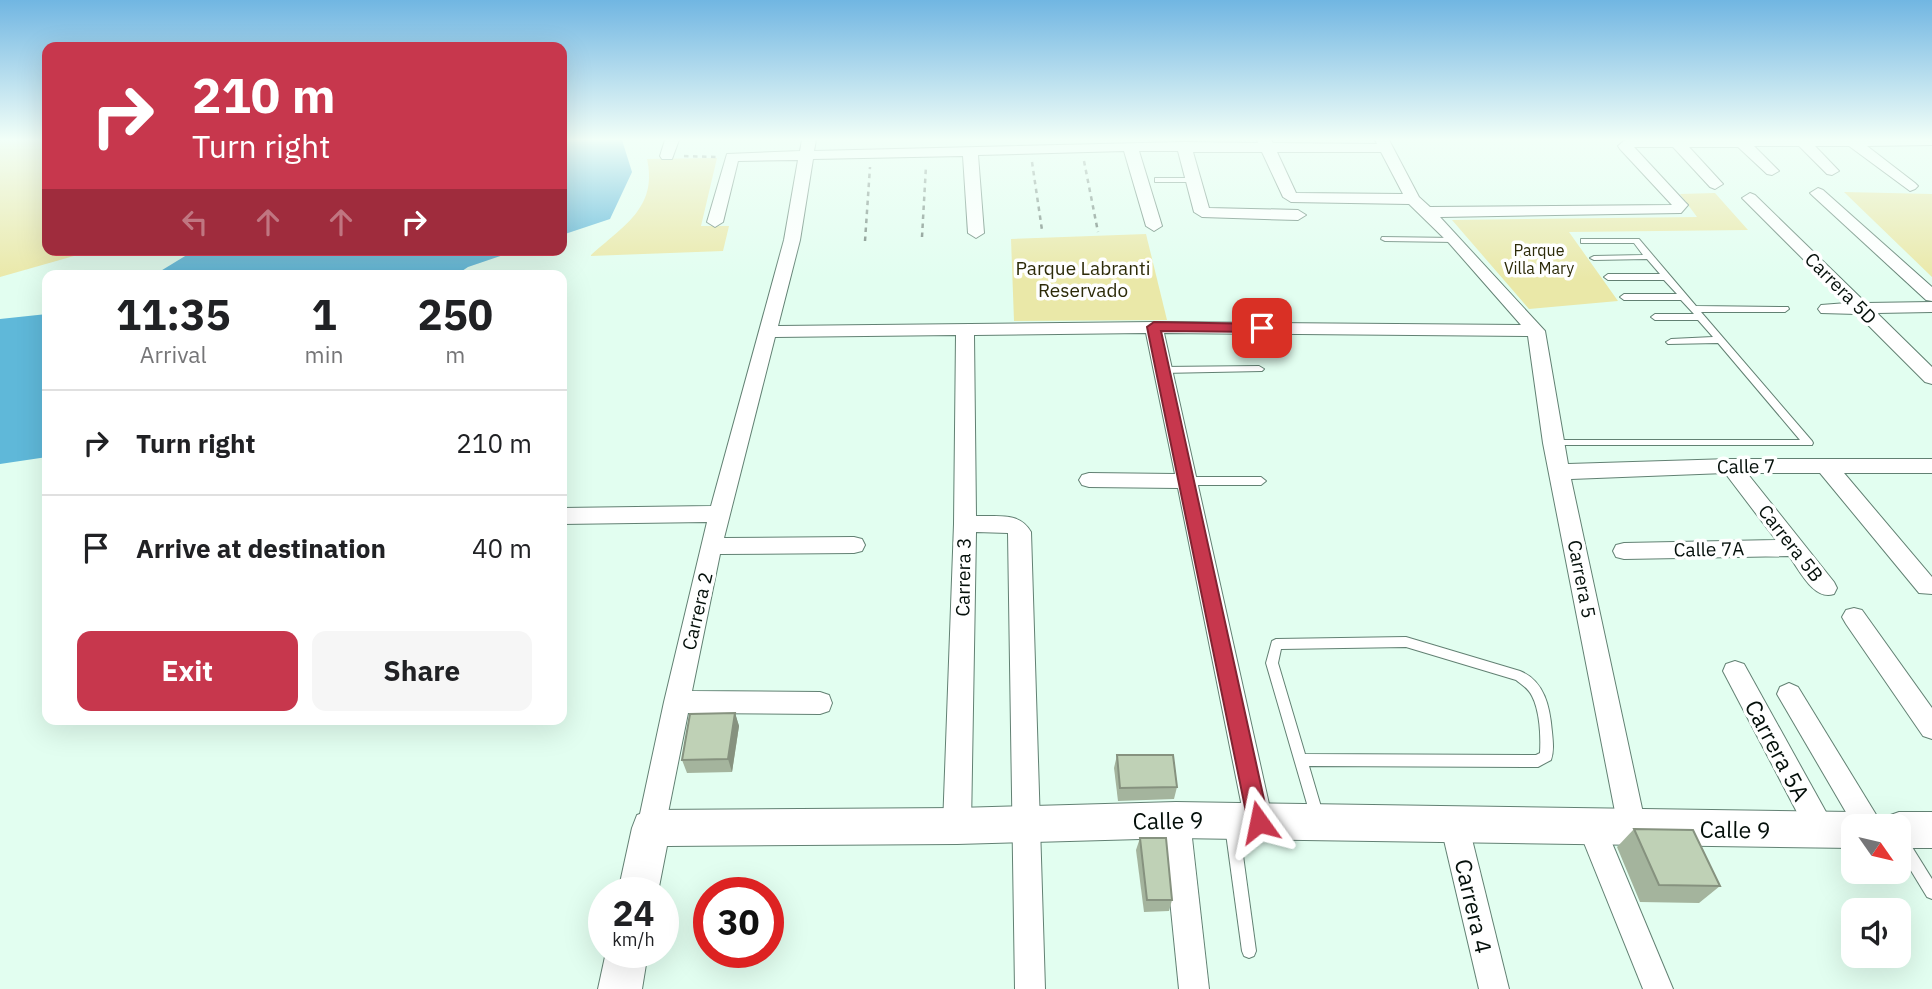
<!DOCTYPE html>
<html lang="en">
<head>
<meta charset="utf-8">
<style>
	:root { --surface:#fff; --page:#f6f6f6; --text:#202124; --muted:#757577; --line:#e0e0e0; --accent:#c7374d }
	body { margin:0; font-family:"IBM Plex Sans",sans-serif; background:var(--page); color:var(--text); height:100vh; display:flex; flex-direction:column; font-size:26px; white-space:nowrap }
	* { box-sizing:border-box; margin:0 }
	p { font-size:23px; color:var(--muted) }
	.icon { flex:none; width:38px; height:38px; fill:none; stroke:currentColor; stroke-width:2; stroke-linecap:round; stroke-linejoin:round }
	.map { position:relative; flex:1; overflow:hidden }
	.sheet { position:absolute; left:42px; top:270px; width:525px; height:455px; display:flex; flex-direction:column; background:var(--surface); border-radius:14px; box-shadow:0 7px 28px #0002 }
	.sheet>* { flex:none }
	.guide { position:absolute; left:42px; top:42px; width:525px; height:214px; border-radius:14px; box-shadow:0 7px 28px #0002; background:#c7374d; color:#fff; overflow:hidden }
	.needle { width:46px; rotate:124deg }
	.controls { position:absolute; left:1841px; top:814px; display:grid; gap:14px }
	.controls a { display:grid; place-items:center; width:70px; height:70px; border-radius:14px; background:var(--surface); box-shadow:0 7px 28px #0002; font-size:35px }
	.speed { position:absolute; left:588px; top:877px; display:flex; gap:14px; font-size:35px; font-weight:700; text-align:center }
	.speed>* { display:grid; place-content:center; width:91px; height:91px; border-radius:50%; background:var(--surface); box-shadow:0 7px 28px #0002; line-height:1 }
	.speed small { font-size:18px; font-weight:400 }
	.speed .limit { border:10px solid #d22; background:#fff; color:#111 }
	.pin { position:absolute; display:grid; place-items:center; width:60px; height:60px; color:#fff; margin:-30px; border-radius:14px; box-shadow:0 4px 10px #0006 }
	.me { position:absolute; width:77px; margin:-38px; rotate:348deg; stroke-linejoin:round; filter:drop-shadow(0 0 5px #0008) }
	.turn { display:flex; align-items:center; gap:24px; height:147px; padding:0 35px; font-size:32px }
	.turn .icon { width:91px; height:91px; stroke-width:2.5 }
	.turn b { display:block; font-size:49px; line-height:60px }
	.lanes { display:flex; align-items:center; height:66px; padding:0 35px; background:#0003; justify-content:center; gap:35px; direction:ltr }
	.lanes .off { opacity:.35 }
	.eta { display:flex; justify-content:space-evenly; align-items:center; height:119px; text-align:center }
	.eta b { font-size:42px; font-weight:700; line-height:49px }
	.cta { display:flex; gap:14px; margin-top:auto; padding:14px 35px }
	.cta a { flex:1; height:80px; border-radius:14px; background:var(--accent); color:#fff; font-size:28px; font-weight:700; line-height:80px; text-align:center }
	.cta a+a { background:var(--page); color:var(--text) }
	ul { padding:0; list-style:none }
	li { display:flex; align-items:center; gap:21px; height:105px; padding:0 35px; border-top:2px solid var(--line) }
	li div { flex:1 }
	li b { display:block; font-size:26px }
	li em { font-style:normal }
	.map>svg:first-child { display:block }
	.green { fill:#eae8a8 }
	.water { fill:#5fb8d9 }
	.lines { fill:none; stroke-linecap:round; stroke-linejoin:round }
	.lane-casing { stroke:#628173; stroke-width:2 }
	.street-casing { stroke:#628173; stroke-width:2 }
	.secondary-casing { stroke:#628173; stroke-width:2 }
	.path { stroke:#71847b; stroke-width:2.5; stroke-dasharray:4.5 4.5; stroke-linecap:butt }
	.lane { fill:#fff; fill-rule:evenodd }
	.street { fill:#fff; fill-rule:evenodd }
	.secondary { fill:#fff; fill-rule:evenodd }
	.wall { fill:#a4b49d }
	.shaded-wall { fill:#86927f }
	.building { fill:#bfd1b6; stroke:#86927f; stroke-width:2 }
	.route { fill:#c7374d; stroke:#812432; stroke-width:2 }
	.labels { text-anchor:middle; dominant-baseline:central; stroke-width:7; stroke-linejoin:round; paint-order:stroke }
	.far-park-label { font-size:16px; fill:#2d2b09; stroke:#fff }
	.park-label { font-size:19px; fill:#2d2b09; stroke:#fff }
	.street-label { font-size:19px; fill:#040f0a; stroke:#fff }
	.near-street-label { font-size:23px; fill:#040f0a; stroke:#fff }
</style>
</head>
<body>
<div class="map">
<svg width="1932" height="989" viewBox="0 0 1932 989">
	<rect width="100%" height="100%" fill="#e2fef0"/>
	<g class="green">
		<path d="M0,140h47v110h48l-95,27z"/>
		<path d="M717,158l-16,68h28l-6,25 -133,5c33,-30 68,-48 57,-97z"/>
		<path d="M1844,192l88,2v83z"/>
		<path d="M1715,193l33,37 -179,2 49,69 -89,8 -77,-89 245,-3 -17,-23z"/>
		<path d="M1146,234l21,86 -153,1 -3,-82z"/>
	</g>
	<g class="water">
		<path d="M562,140h60l10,32 -22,47 -48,16z"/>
		<path d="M195,250h323l-50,17 -12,8h-302z"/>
		<path d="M47,314v143l-47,7v-145z"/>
	</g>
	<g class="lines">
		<defs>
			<g id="lane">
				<path d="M1155,178h39l4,2 -4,2h-39z"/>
				<path d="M1382,237l73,1 4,2 -4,2 -70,-1 -4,-2z"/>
				<path d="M1581,239h58l57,67 92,1 1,2 -4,3h-84l111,129 1,2 -1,2h-263l-1,-2 5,-3h247l-82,-97 -50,1 -2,-2 5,-3 42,-2 -15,-17h-43l-4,-3 4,-3h39l-13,-14h-57l-4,-3 4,-3h53l-13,-14h-56l-4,-3 4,-3h52l-13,-15 -53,1 -4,-2 4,-2 49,-1 -9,-12h-53z"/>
				<path d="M1259,366l5,3 -2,2 -100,2 -5,-3 5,-3z"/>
				<path d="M1187,477h74l5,4 -5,4h-74l-5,-4z"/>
				<path d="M1406,637l114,34c25,10 30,37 32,61 1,10 2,19 -1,28l-13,7 -229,-1 15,51 -2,4 -5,2 -5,-2 -46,-158 6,-22 4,-2zM1406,647l110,33c6,5 13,9 16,16 8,15 9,41 8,57l-4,2 -231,-1 -27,-91 3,-14z"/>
				<path d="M1232,820l5,1 2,5 17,125 -2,5 -5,2 -5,-2 -2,-5 -17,-125 2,-5z"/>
				<path d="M1899,833l5,1 28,45v20l-5,-2 -28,-46z"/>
			</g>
			<g id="street">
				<path d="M665,140h14l-7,19h-10l-2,-3z"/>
				<path d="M802,140h14l-2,11 370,-9 74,1 -1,-3h14l2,3 104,1 -2,-4h14l30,57 11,10 242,-2 -52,-56 -2,-3 7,-6h307v5l-65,1 48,37 3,3 -3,3 -5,2 -61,-45h-34l24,25 -7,4 -5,-1 -28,-28h-45l25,25 -7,4 -5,-1 -29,-27h-49l34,37 -8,5 -5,-2 -37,-40h-39l51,55 3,3 -7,8 -241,4 105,114 23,133 162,-5h202v14h-88l88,104v17l-13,-1 -99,-120h-73l87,109 3,6 -3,6c-20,7 -34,-23 -45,-38l-165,3 -8,-2 -3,-6 3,-6 8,-2 152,-3 -51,-67 -154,6 75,348 -4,9 -10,4 -10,-4 -4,-9 -75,-384 -15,-107 -364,-3 109,489 -4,9 -10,4 -10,-4 -4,-9 -67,-334 -89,-1 -7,-2 -3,-5 3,-5 7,-2 86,1 -29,-141 -172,2 2,181c21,1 43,-5 55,16l14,457h-30l-7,-456 -32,-1 -5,294 -4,9 -10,4 -10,-4 -4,-9 11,-302 2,-189 -181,2 -51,201 130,-1 8,2 3,6 -3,6 -8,2 -134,1 -28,137 128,1 9,3 3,8 -3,8 -9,3 -132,-1 -23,115 -4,9 -10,4 -10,-4 -4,-9 27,-126 43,-180 -145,2v-16l149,-2 73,-266 14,-80 -60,1 -15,61 -8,5 -8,-5 20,-68 73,-3zM1124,151l22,75 8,5 8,-5 -23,-75h39l16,61 8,5 96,3 8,-5 -8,-5 -89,-2 -16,-56h69l21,45 8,5 118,2 40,39 72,82 -367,-3 -376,4 22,-86 13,-81 150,-3 5,77 8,5 8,-5 -6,-78zM1277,152h104l22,42 -107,-1z"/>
				<path d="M1818,188l5,2 109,97v14l-6,-1 -113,-104 -3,-3z"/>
				<path d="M1750,193l5,2 111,108 66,-1v10l-55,1 55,54v17l-7,-2 -68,-68 -36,-1 -3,-4 3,-4 26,-2 -105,-105z"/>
				<path d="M1854,608l8,2 70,98v31l-9,-3 -77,-112 -4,-7 4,-7z"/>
				<path d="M1735,661l9,3 87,157 4,9 -4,9 -10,4 -10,-4 -88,-168 3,-7z"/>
				<path d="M1789,683l9,4 85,139h-29l-77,-132 3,-7z"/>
				<path d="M1176,807l10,4 4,9 19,169h-30l-17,-169 4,-9z"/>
				<path d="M1454,810l10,4 4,9 41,166h-30l-39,-166 4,-9z"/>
				<path d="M1592,815l10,4 71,170h-30l-65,-161 4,-9z"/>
			</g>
			<g id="secondary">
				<path d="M1176,802l677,10 14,5 4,9h-18v22l-677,-10 -219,6 -290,2 -9,46h-40l14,-64 5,-13 14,-5 306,-2z"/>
				<path d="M1899,812h33v36h-33v-22h-18l4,-9z"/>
				<path d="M606,952h42l-6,37h-44z"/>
			</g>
		</defs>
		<use href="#lane" class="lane-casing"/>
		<use href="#street" class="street-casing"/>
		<use href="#secondary" class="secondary-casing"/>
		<g class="path">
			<path d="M684,156l34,1"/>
			<path d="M1084,161l14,71"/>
			<path d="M1032,162l10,68"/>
			<path d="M922,237l4,-71"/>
			<path d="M865,241l5,-74"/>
		</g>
		<use href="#lane" class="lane"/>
		<use href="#street" class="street"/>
		<use href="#secondary" class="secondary"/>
	</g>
	<g class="wall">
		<path d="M735,713l4,13 -7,46 -45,1 -5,-13z"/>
		<path d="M1117,755l60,32 -3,12 -56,2 -4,-33z"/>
		<path d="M1634,829l86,57 -21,17 -59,-1 -23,-55z"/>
		<path d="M1140,838l32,62 -3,11 -25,1 -8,-62z"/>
	</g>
	<path class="shaded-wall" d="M735,713l4,13 -7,46 -4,-13z"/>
	<g class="building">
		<path d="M735,713l-7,46 -46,1 8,-46z"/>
		<path d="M1117,755h56l4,32 -57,1z"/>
		<path d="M1634,829l59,1 27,56 -61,-1z"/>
		<path d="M1140,838h26l6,62h-25z"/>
	</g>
	<linearGradient id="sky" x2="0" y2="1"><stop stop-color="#71b6e2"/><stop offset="0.5" stop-color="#f2fff8"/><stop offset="1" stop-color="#f2fff8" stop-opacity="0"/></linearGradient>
	<rect width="1932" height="279" fill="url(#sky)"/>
	<path class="route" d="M1154,322l108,2 7,4 -7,4 -101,-1 108,491 -3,6 -7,3 -8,-3 -3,-6 -101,-495z"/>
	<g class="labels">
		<g class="far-park-label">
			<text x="1539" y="250">Parque<tspan x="1539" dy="18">Villa Mary</tspan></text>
		</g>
		<g class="park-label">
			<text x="1083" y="268">Parque Labranti<tspan x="1083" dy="22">Reservado</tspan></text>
		</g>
		<g class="street-label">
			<text transform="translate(1841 288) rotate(45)">Carrera 5D</text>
			<text transform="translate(1746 466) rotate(-1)">Calle 7</text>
			<text transform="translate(1791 543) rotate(52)">Carrera 5B</text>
			<text transform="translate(1709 549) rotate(-1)">Calle 7A</text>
			<text transform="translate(963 577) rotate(-89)">Carrera 3</text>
			<text transform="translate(1582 579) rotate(79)">Carrera 5</text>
			<text transform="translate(697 611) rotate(-77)">Carrera 2</text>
		</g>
		<g class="near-street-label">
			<text transform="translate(1778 750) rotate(62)">Carrera 5A</text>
			<text transform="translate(1168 820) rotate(-1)">Calle 9</text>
			<text transform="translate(1735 829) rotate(1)">Calle 9</text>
			<text transform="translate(1474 906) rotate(77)">Carrera 4</text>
		</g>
	</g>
</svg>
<div class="controls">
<a><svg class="needle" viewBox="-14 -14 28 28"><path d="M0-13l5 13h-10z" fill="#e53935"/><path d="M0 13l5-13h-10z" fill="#757577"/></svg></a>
<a><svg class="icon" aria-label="sound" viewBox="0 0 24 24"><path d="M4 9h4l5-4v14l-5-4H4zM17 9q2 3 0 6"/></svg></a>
</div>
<div class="speed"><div>24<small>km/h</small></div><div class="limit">30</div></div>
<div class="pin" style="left:1262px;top:328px;background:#d93025"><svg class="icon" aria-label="arrive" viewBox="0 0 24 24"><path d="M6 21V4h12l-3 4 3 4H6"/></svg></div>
<svg class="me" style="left:1259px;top:822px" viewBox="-20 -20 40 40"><path d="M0-17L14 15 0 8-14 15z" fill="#c7374d" stroke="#fff" stroke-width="4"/></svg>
<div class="guide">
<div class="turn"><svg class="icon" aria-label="right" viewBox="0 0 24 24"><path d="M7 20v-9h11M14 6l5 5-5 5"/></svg><div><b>210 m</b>Turn right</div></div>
<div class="lanes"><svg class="icon off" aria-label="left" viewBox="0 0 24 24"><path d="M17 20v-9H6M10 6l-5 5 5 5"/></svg><svg class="icon off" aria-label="ahead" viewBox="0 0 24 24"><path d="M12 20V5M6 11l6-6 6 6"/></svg><svg class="icon off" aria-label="ahead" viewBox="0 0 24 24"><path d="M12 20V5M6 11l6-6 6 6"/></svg><svg class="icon" aria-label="right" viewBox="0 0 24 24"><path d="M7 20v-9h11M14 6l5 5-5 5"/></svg></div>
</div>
<section class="sheet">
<div class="eta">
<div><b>11:35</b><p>Arrival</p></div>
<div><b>1</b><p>min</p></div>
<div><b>250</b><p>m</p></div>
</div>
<ul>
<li><svg class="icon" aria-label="right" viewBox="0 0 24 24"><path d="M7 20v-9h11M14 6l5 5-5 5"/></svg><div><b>Turn right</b></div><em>210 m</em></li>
<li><svg class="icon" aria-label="arrive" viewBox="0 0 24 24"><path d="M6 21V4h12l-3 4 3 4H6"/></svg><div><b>Arrive at destination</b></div><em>40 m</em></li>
</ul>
<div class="cta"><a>Exit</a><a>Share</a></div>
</section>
</div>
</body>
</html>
